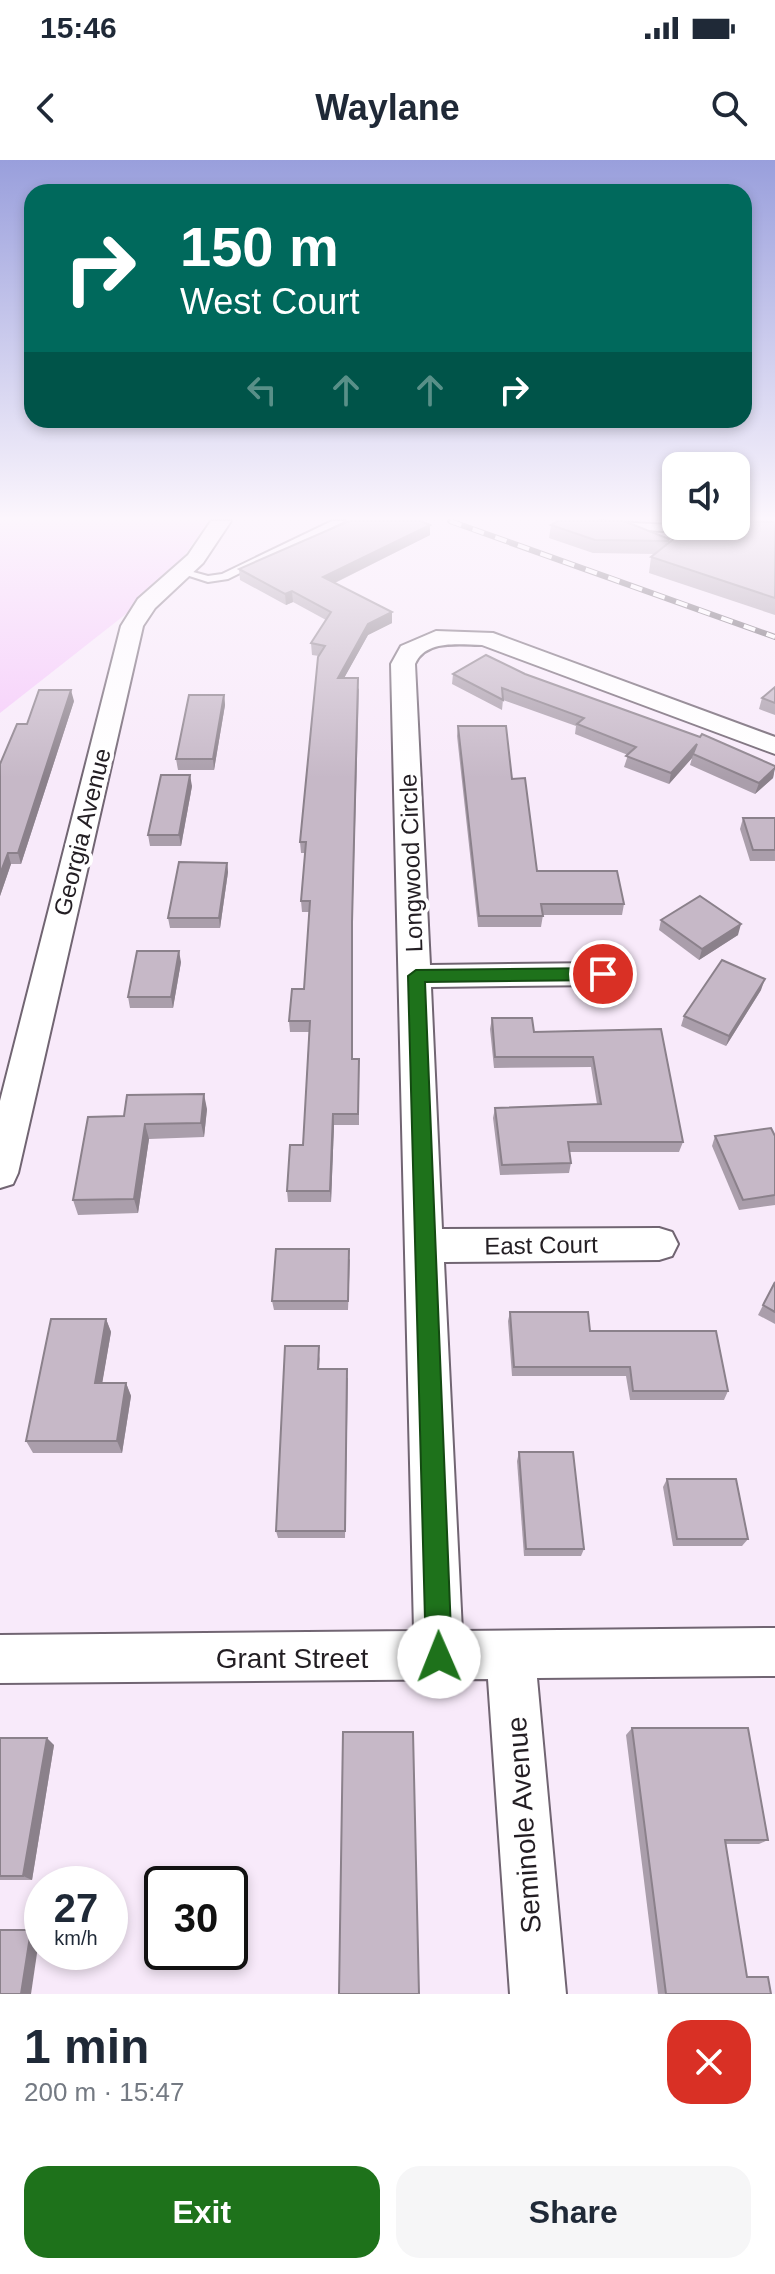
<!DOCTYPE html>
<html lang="en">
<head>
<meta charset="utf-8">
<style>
	:root { --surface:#fff; --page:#f6f6f7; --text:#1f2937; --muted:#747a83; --accent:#1e721b }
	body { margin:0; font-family:Arial,sans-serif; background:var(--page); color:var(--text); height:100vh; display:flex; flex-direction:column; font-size:30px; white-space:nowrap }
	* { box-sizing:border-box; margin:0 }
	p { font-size:26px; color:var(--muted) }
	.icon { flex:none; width:44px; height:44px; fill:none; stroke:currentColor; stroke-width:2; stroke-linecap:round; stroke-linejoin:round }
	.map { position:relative; height:1834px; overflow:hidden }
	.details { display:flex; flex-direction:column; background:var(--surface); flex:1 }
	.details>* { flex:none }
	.banner { position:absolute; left:24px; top:24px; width:728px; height:244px; border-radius:24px; box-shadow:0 4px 12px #0003; background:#00695c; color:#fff; overflow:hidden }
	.tools { position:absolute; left:662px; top:292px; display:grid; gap:16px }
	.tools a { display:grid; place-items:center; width:88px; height:88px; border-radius:16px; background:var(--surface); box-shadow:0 4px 12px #0003; font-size:40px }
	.speed { position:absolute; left:24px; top:1706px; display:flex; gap:16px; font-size:40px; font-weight:700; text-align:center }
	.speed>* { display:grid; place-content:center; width:104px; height:104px; border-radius:50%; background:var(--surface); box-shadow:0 4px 12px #0003; line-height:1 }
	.speed small { font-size:20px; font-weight:400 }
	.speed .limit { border:4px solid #111; border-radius:12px; background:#fff; color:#111 }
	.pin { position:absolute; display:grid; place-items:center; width:68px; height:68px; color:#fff; margin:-34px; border:4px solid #fff; border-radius:50%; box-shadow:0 2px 8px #0007 }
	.me { position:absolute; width:88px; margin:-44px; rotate:359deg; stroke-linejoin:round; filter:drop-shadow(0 0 6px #0008) }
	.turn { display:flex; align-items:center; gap:28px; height:168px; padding:0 24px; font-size:36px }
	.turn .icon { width:104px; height:104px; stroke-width:2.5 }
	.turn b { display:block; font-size:56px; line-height:68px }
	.lanes { display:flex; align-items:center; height:76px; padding:0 24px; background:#0003; justify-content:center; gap:40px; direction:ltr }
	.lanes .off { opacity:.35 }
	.round { display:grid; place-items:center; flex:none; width:84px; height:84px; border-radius:24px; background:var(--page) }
	.headline { display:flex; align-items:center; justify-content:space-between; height:136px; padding:0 24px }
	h1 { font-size:48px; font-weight:600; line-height:60px }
	.primary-button { display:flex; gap:16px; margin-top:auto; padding:16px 24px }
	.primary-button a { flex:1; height:92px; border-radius:24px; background:var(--accent); color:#fff; font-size:32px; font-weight:600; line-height:92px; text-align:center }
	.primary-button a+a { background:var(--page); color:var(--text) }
	.status { display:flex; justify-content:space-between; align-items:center; height:56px; padding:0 40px; background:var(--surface); direction:ltr }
	.status svg { height:22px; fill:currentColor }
	header { display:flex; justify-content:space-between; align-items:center; height:104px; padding:0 24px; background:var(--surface); font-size:36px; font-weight:600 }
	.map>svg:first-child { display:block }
	.green { fill:#f5cafa }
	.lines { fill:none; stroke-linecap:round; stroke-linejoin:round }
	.lane-casing { stroke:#716572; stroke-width:4 }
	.street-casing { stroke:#716572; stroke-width:4 }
	.lane { fill:#fff; fill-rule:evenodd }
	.street { fill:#fff; fill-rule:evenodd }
	.rail-casing { stroke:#665e67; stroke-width:6 }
	.rail { stroke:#fff; stroke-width:4; stroke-dasharray:12; stroke-linecap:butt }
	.wall { fill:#aa9eab }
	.shaded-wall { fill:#8b818b }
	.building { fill:#c6b8c7; stroke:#8b818b; stroke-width:2 }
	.route { fill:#1e721b; stroke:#144a12; stroke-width:2 }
	.labels { text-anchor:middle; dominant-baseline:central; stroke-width:8; stroke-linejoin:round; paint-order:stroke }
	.street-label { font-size:24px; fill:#231e23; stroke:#fff }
	.near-street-label { font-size:28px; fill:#231e23; stroke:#fff }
</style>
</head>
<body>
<div class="status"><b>15:46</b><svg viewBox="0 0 49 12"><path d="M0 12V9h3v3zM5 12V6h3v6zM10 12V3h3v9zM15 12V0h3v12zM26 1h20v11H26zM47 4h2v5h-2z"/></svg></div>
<header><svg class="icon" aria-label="back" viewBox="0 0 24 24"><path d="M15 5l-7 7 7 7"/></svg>Waylane<svg class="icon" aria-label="search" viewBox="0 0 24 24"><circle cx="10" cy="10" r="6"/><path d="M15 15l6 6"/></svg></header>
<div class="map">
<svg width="775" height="1834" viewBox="0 0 775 1834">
	<rect width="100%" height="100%" fill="#f8eafa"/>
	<path class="green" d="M0,361h208l-30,44 -47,45 -131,103z"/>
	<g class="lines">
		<defs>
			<g id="lane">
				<path d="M332,361h13l-117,58 -20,3 -31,-10 5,-3 26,7 14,-2z"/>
				<path d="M599,361l106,6 5,3 -5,3 -83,-4z"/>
			</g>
			<g id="street">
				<path d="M211,361h20l-28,42 -48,45 -12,18 -125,547 -5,11 -13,4v-87l121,-475 17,-27 50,-44z"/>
				<path d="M436,471l57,2 282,104v17l-293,-109c-22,0 -56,-6 -67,19l15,301 173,-2 11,3 5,8 -5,8 -11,3 -172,2 11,242 217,-1 13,4 6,12 -6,12 -13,4 -215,2 18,369 313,-3v48l-238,2 29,316h-56l-22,-315 -488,4v-48l414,-4 -23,-967 10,-18z"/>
			</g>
		</defs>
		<use href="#lane" class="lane-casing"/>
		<use href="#street" class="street-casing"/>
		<use href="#lane" class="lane"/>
		<use href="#street" class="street"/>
		<defs>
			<path id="rail" d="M450,361l325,116"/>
		</defs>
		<use href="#rail" class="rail-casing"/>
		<use href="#rail" class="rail"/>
	</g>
	<g class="wall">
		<path d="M775,362v93l-126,-42 2,-16 4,-3 -62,-1 -44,-15 2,-13 118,14 -2,5z"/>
		<path d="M430,365v10l-95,48 57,29v11l-24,12 -24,43 15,11 -7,244 1,126h6v66h-25l-3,77h-43l-1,-11 16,-46 6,-113h-19l-1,-11 15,-32 5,-77h-7l-1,-11 4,-48h-4l-1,-11 19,-186 -7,-1 -1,-12 15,-23 -33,-18 -7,3 -46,-25 -1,-11z"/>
		<path d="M453,514h72l250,92 -2,12 -18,16 -65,-29 2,-7 -23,26 -45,-17 4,-12 -53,-21 1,-8 -73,-26 -1,10 -50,-26z"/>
		<path d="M775,527v28l-16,-6 3,-11z"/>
		<path d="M224,535l1,10 -11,65h-36l-2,-11z"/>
		<path d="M74,541l-53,163h-10l-11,32v-132l27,-40z"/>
		<path d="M458,566l54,53 25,92 87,33 -2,11h-79l-2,12h-63l-21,-191z"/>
		<path d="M192,626l-11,60h-31l-2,-11z"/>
		<path d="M743,658h32v43h-25l-10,-32z"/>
		<path d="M227,703l1,9 -8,56h-50l-2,-10z"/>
		<path d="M661,760l77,15 -39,25 -40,-30z"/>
		<path d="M181,802l-8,46h-43l-2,-11z"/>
		<path d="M761,830l-35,56 -45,-20 3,-10z"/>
		<path d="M492,858l42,14 127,-3 22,113 -4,10h-110l2,11 -2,10 -69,2 -7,-57 2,-10 102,-4 -6,-37 -97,1 -4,-39z"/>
		<path d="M207,949l-3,28 -55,2 -11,74 -60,2 -5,-15 51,-84z"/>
		<path d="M715,976h60v69l-36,5 -27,-64z"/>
		<path d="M350,1099l-2,51h-74l-2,-9z"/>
		<path d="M775,1122v42l-17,-9z"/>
		<path d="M510,1152l80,19 138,60 -4,9h-94l-4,-24h-114l-4,-55z"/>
		<path d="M106,1159l5,13 -9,51h24l5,13 -9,57h-89l-7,-12z"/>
		<path d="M320,1195l-1,14 29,9 -3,160h-67l-2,-7z"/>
		<path d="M519,1292l65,97 -3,7h-57l-7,-95z"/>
		<path d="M667,1319l81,60 -6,7h-69l-10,-59z"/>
		<path d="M632,1568l136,112 -9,4h-33l21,133 24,17h-113l-32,-259z"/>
		<path d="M0,1578l54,7 -22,135h-32z"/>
	</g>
	<g class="shaded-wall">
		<path d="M430,365v10l-106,53 -1,-11z"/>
		<path d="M292,431l1,11 -7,3 -1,-11z"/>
		<path d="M392,452v11l-24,12 -30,54v-11l30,-54z"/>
		<path d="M71,530l3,11 -53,163 -3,-11z"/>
		<path d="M224,535l1,10 -11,65 -1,-11z"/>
		<path d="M697,584l-5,14 -23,26 2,-11z"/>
		<path d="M775,608l-2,10 -18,16 4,-11z"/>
		<path d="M190,615l2,11 -11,60 -2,-11z"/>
		<path d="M8,693l3,11 -11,32v-22z"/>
		<path d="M227,703l1,9 -8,56 -1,-10z"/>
		<path d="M741,764l-3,11 -39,25 3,-11z"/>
		<path d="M179,791l2,11 -8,46 -2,-11z"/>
		<path d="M765,819l-4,11 -35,56 3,-10z"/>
		<path d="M204,934l3,15 -3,28 -3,-14z"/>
		<path d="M333,954l1,11 -3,77 -1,-11z"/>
		<path d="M145,964l4,15 -11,74 -4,-14z"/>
		<path d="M106,1159l5,13 -11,64 -5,-13z"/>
		<path d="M126,1223l5,13 -9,57 -5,-12z"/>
		<path d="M47,1578l7,7 -22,135 -9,-4z"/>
		<path d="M31,1770l9,3 -9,61h-10z"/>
	</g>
	<g class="building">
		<path d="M349,361h72l9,4 -107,52 69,35 -24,12 -30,54h20l-6,244v137h7l-1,55h-25l-3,77h-43l3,-46h13l7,-124h-21l3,-32h12l6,-88h-9l5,-59h-6l18,-185 7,-11 -14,-3 20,-31 -39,-21 -7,3 -46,-25z"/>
		<path d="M558,361h66l45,18 -1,2 -73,-1 -44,-15z"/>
		<path d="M736,361l39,1v76l-124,-41 39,-31h46z"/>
		<path d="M486,495l39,19 175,63 2,-3 73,32v2l-16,15 -66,-29 4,-10 -26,29 -45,-17 10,-9 -59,-23 7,-6 -82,-30 1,12 -50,-26z"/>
		<path d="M775,527v16l-13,-5z"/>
		<path d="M39,530h32l-53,163h-10l-8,21v-110l17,-40h10z"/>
		<path d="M189,535h35l-11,64h-37z"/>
		<path d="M458,566h48l6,53 13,-1 12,93h80l7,33h-83l2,12h-64z"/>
		<path d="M161,615h29l-11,60h-31z"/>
		<path d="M743,658h32v32h-22z"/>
		<path d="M179,702l48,1 -8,55h-51z"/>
		<path d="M700,736l41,28 -39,25 -41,-29z"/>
		<path d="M137,791h42l-8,46h-43z"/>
		<path d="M722,800l43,19 -36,57 -45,-20z"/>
		<path d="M492,858h40l2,14 127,-3 22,113h-115l3,21 -69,2 -7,-57 106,-4 -8,-47h-98z"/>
		<path d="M204,934l-3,29 -56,1 -11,75 -61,1 15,-83 36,-1 3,-21z"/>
		<path d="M771,968l4,8v59l-32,5 -28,-64z"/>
		<path d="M276,1089h73l-1,52h-76z"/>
		<path d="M775,1122v30l-12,-7z"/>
		<path d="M510,1152h78l2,19h126l12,60h-95l-3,-24h-116z"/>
		<path d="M51,1159h55l-11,64h31l-9,58h-91z"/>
		<path d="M285,1186h34l-1,23h29l-2,162h-69z"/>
		<path d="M519,1292h54l11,97h-58z"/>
		<path d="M667,1319h69l12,60h-71z"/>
		<path d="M632,1568h116l20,112h-43l22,137h21l3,17h-105z"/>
		<path d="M343,1572h70l6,262h-80z"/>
		<path d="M0,1578h47l-24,138h-23z"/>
		<path d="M0,1770h31l-10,64h-21z"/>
	</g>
	<linearGradient id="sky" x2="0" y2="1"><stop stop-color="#999fdc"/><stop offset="0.58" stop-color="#fcf6fd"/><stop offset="1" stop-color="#fcf6fd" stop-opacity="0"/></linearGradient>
	<rect width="775" height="618" fill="url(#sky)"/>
	<path class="route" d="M603,808l9,6 -9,6 -178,2 27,675 -4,9 -9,4 -9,-4 -4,-9 -18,-681 8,-6z"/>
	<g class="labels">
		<g class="street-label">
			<text transform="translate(82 672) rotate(-76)">Georgia Avenue</text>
			<text transform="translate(411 703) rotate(-92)">Longwood Circle</text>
			<text transform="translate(541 1085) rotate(-1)">East Court</text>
		</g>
		<g class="near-street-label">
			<text x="292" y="1498">Grant Street</text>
			<text transform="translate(524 1665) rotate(-94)">Seminole Avenue</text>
		</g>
	</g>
</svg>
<div class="tools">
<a><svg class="icon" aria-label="sound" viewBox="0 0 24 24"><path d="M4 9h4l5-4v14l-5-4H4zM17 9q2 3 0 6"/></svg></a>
</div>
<div class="speed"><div>27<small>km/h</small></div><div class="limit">30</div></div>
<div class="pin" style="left:603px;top:814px;background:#d93025"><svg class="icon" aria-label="arrive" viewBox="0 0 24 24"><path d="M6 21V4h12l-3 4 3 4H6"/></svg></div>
<svg class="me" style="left:439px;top:1497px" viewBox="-20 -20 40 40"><circle r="19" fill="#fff"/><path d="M0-13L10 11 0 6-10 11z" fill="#1e721b"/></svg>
<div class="banner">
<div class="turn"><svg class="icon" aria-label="right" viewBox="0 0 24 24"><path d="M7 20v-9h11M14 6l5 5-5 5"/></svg><div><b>150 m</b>West Court</div></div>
<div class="lanes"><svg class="icon off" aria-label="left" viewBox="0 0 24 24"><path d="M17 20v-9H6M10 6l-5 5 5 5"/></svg><svg class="icon off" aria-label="ahead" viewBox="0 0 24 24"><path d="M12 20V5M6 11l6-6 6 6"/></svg><svg class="icon off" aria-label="ahead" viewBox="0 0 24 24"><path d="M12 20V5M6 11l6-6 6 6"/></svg><svg class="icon" aria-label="right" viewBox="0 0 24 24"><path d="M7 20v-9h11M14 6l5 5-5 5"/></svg></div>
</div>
</div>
<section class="details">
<div class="headline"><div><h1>1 min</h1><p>200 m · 15:47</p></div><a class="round" style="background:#d93025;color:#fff"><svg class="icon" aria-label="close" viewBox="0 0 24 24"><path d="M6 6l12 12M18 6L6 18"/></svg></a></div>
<div class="primary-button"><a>Exit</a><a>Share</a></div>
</section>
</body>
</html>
